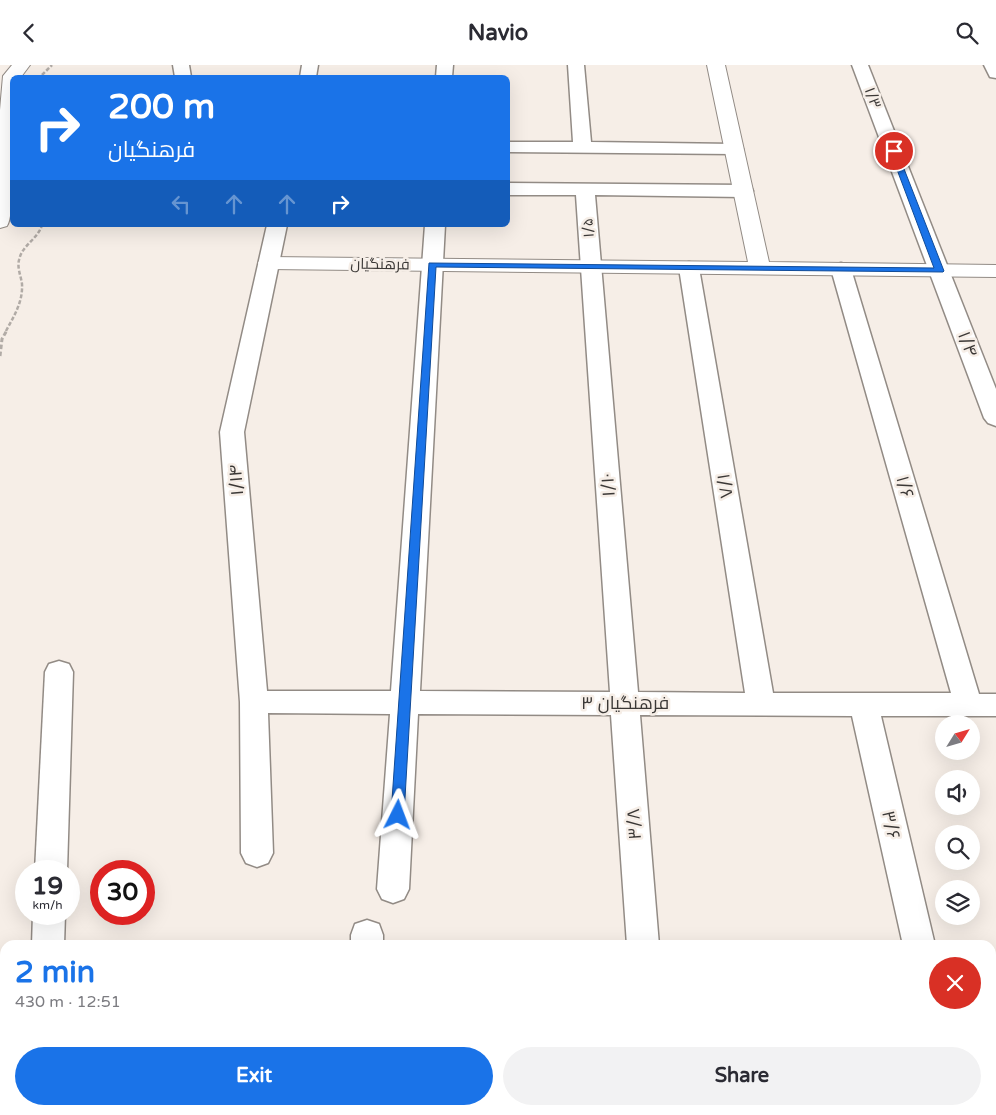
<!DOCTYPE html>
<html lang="en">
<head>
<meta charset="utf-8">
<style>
	:root { --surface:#fff; --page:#f2f2f3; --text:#2b2b33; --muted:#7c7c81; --accent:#1a73e8 }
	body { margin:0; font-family:"Varela Round",Cairo,sans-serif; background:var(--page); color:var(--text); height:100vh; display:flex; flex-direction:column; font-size:19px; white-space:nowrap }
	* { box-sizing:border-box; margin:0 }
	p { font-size:16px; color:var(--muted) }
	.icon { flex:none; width:28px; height:28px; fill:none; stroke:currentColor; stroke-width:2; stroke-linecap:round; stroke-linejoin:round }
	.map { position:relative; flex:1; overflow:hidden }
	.panel { position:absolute; left:0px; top:875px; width:996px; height:175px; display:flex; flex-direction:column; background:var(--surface); border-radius:15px 15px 0 0; box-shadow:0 5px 20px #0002 }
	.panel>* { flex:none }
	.hud { position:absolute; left:10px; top:10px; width:500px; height:152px; border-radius:8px; box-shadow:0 5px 20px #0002; background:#1a73e8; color:#fff; overflow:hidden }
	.needle { width:32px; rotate:53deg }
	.buttons { position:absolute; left:935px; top:650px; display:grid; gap:10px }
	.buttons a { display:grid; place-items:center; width:45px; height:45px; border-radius:50%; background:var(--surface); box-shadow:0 5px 20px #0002; font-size:25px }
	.speed { position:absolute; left:15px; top:795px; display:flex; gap:10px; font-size:25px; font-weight:700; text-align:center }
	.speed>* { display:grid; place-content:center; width:65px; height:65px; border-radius:50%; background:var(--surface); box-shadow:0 5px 20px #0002; line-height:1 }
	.speed small { font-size:12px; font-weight:400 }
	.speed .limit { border:8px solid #d22; background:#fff; color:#111 }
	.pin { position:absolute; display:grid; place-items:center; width:42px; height:42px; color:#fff; margin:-21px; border:2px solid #fff; border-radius:50%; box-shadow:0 1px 5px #0007 }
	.me { position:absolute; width:55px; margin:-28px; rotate:3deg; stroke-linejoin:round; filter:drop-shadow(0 0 4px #0008) }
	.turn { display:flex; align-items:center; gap:18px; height:105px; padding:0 15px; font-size:22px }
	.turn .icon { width:65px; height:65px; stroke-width:2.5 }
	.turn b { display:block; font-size:35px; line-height:42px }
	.lanes { display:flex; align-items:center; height:48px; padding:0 15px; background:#0003; justify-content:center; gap:25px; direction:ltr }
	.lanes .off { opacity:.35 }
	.round { display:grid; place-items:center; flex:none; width:52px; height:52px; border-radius:26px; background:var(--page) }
	.headline { display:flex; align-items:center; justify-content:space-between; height:85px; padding:0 15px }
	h1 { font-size:30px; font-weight:700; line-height:38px; color:var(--accent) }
	.cta { display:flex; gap:10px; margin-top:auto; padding:10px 15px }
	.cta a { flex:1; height:58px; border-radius:30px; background:var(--accent); color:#fff; font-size:20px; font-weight:700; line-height:58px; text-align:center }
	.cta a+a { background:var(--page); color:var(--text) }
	header { display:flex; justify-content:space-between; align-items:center; height:65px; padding:0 15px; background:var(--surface); font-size:22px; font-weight:700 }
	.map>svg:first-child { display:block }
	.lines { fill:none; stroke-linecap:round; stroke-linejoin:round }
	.street-casing { stroke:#928b85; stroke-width:3 }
	.secondary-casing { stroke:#928b85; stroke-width:2 }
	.path-far1 { stroke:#b1aba6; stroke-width:2.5; stroke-dasharray:4 2; stroke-linecap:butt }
	.path { stroke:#b1aba6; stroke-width:3; stroke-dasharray:4.5 2.5; stroke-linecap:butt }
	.street { fill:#fff; fill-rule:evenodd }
	.secondary { fill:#fff; fill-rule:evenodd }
	.route { fill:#1a73e8; stroke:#114b97 }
	.labels { text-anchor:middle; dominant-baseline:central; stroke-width:5; stroke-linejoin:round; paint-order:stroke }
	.far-street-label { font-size:15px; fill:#3b3836; stroke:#f6eee7 }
	.street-label { font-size:18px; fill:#3b3836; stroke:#f6eee7 }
</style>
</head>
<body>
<header><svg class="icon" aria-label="back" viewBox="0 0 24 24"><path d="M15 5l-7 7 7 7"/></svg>Navio<svg class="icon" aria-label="search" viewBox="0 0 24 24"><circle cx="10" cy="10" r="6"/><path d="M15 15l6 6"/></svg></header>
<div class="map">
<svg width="996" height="1050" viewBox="0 0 996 1050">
	<rect width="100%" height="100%" fill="#f6eee7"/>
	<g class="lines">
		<defs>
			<g id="street">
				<path d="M173,0h16l2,12h-16z"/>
				<path d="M302,0h16l-2,12h-16z"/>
				<path d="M437,0h16l-1,12h-16z"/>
				<path d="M568,0h16l7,77 143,2 6,1 3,4 -3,4 -6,1 -226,-2v-10h65z"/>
				<path d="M852,0h16l128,324v37l-8,-3 -4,-5z"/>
				<path d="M984,0h12v13l-6,-1z"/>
				<path d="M508,118l236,2 7,2 2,4 -2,4 -7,2 -149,-2 43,497 107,1 -66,-425 3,-4 7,-2 7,2 3,4 74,425h178l-120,-424 3,-4 7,-2 7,2 3,4 128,425h17v22h-115l54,229h-32l-51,-229 -212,-1 19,230h-32l-16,-230 -193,-1 -9,175 -5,10 -11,4 -11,-4 -5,-10 13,-175 -122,-1 5,140 -5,10 -11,4 -11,-4 -5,-10 -1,-151 -20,-270 47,-207h20l-43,207 23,259h124l34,-466h20l-25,466 190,1 -34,-497h-68z"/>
				<path d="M59,596l10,3 4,8 -6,199h-32l10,-199 4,-8z"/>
				<path d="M33,849h32l-1,31h-32z"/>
				<path d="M367,855l12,4 4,11v10h-32v-10l4,-11z"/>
				<path d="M24,1045h36l-1,5h-36z"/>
				<path d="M337,1045h36l-1,5h-36z"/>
				<rect x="638" y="1045" width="36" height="5"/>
				<path d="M938,1045h36l1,5h-36z"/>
			</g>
			<g id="secondary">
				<path d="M12,0h18l-9,12h-9c0,24 5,136 -5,149l-7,2v-118l3,-34z"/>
				<path d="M707,0h18l44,197 227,3v12l-727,-8 -8,-1 -3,-5 3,-5 8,-1 479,5z"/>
			</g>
		</defs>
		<use href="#street" class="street-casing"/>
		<use href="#secondary" class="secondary-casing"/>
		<g class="path-far1">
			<path d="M42,10l10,-10"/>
			<path d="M6,266c8,-15 17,-29 16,-47 -1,-8 -5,-16 -3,-24 3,-15 19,-21 23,-35"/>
		</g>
		<path class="path" d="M0,291l2,-17 5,-9"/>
		<use href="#street" class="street"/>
		<use href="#secondary" class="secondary"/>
	</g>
	<path class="route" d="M894,83l3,3 47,120 -1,1 -507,-5 -32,548 -1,3h-10l-2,-3 38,-552 505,5 -44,-117z"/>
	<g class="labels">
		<g class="far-street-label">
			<text transform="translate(873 33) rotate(69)">۱/۳</text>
			<text transform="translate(588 163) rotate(-94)">۱/۵</text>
			<text transform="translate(380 199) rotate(1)">فرهنگیان</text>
		</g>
		<g class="street-label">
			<text transform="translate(968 279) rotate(69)">۱/۴</text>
			<text transform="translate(236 415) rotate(-95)">۱/۱۴</text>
			<text transform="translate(608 420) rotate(-94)">۱/۱۰</text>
			<text transform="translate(725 421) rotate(81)">۱/۸</text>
			<text transform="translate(905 422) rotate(74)">۱/۶</text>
			<text x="625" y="638">فرهنگیان ۳</text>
			<text transform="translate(634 759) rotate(-94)">۳/۸</text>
			<text transform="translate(891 760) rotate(77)">۳/۶</text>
		</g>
	</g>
</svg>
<div class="buttons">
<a><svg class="needle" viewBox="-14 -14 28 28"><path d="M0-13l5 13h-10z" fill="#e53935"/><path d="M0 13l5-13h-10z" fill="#7c7c81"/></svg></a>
<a><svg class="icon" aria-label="sound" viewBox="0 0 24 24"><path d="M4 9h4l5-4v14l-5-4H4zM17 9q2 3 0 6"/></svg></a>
<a><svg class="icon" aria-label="search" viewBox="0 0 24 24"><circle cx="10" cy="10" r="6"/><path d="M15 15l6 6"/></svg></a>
<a><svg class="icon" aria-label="layers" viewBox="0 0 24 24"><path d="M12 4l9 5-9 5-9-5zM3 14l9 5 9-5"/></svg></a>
</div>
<div class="speed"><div>19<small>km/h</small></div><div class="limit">30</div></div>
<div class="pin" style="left:894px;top:86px;background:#d93025"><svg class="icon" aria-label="arrive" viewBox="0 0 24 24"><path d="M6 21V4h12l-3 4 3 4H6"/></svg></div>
<svg class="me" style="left:398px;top:750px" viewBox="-20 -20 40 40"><path d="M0-17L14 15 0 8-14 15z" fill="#1a73e8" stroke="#fff" stroke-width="4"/></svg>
<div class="hud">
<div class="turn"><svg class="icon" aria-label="right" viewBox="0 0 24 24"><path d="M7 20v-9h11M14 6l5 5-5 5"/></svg><div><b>200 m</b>فرهنگیان</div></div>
<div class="lanes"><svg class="icon off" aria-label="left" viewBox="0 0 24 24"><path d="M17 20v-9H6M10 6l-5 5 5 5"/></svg><svg class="icon off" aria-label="ahead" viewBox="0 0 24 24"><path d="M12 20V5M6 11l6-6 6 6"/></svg><svg class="icon off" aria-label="ahead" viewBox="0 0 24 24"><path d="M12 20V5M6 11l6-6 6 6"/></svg><svg class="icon" aria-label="right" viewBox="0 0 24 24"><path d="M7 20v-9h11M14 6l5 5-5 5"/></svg></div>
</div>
<section class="panel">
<div class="headline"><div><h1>2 min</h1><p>430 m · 12:51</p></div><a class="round" style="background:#d93025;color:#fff"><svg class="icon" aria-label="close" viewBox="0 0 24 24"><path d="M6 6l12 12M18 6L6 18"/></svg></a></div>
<div class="cta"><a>Exit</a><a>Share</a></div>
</section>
</div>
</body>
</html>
